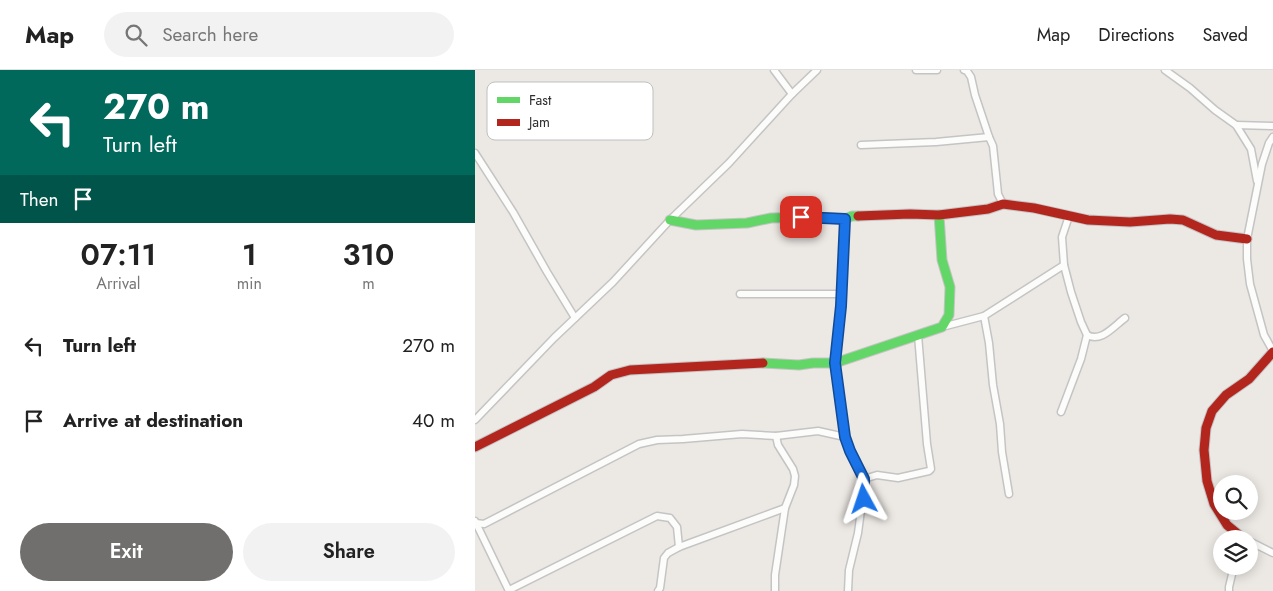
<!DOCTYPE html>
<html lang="en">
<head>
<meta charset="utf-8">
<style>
	:root { --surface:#fff; --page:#f2f2f2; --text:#222; --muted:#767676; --line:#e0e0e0; --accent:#706f6e }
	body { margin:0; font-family:Jost,sans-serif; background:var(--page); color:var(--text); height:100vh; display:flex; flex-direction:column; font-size:19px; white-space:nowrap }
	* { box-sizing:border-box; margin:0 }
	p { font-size:16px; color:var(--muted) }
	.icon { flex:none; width:28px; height:28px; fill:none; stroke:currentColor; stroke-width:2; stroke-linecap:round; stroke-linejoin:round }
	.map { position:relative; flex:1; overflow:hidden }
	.side { display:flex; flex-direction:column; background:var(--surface); width:475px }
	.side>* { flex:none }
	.banner { background:#00695c; color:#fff; overflow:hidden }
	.fabs { position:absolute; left:738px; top:405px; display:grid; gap:10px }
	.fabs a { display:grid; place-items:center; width:45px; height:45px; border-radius:50%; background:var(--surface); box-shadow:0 2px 12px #0003; font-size:25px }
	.pin { position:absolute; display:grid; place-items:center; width:42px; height:42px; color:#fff; margin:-21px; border-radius:10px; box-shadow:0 2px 8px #0006 }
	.me { position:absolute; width:55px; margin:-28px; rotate:355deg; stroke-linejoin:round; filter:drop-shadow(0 0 4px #0008) }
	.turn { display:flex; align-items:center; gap:18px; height:105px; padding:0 20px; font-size:22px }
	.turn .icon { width:65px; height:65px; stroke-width:2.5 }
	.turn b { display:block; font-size:35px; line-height:42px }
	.then { display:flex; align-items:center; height:48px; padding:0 20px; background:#0003; gap:10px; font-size:19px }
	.eta { display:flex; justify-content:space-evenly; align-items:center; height:85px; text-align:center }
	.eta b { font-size:30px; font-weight:600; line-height:35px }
	.primary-button { display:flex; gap:10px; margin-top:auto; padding:10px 20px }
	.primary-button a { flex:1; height:58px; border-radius:30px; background:var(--accent); color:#fff; font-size:20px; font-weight:600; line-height:58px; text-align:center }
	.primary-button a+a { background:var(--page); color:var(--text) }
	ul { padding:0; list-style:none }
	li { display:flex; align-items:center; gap:15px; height:75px; padding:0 20px }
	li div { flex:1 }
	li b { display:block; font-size:19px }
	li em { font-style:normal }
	header { display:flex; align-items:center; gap:30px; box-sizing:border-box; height:70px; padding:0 25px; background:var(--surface); border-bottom:1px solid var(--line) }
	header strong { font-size:24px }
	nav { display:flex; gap:28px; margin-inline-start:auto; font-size:18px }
	.search { width:350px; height:45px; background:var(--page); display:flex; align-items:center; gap:12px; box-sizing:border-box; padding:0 18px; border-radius:28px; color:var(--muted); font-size:19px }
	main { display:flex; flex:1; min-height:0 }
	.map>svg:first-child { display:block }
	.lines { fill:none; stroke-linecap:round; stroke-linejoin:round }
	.street-casing { stroke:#c5c4c5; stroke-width:9 }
	.fast-casing { stroke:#c5c4c5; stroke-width:11 }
	.jam-casing { stroke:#c5c4c5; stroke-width:11 }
	.street { stroke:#fcfcfb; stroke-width:6 }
	.fast { stroke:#63d668; stroke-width:9 }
	.jam { stroke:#b3261e; stroke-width:9 }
	.route-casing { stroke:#114b97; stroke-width:12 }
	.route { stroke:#1a73e8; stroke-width:9 }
	.key { fill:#fff; stroke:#c0c0c0; stroke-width:1 }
	.key-label { font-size:14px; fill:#2e2e2e }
</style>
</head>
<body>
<header>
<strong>Map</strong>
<div class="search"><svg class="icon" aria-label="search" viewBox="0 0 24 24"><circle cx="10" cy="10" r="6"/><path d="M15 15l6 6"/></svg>Search here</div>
<nav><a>Map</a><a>Directions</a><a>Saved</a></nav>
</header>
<main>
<section class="side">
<div class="banner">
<div class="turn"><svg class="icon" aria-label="left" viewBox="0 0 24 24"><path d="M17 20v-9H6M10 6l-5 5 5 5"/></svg><div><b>270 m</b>Turn left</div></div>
<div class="then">Then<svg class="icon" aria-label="arrive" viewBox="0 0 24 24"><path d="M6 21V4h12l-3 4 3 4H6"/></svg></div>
</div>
<div class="eta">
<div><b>07:11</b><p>Arrival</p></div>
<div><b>1</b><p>min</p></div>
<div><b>310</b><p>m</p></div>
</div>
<ul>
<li><svg class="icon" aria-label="left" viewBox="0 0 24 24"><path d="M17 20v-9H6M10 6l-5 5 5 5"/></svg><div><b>Turn left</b></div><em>270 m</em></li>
<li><svg class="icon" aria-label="arrive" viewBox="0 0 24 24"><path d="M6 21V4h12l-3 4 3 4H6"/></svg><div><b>Arrive at destination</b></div><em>40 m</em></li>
</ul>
<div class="primary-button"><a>Exit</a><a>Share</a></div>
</section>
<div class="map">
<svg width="798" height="521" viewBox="0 0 798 521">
	<rect width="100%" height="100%" fill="#ece8e4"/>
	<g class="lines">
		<defs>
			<g id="street">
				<path d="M299,0l18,24"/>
				<path d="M441,0h21"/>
				<path d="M489,0l3,1 4,6 4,18 14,42 4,9 4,38 1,10 5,10"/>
				<path d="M690,0l25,18 25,22 21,15 15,24 6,32"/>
				<path d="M761,55l37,1"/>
				<path d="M798,67l-4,6 -7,21 -15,75v20l3,25 14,51 9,16"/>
				<path d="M386,75l75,-3 53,-5"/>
				<path d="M0,83l38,59 34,60 28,46"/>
				<path d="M370,149l-4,87 -6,57 10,74 19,42v20l-3,11 -3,23 -9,37 -1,21"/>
				<path d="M265,224h101"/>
				<path d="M509,246l5,27 4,42 7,39 2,28 7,42"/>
				<path d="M467,257l42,-11 80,-51"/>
				<path d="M612,265c14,8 27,-9 38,-17"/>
				<path d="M586,342l20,-53 6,-24 -6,-13 -10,-30 -7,-27 -2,-28 7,-21"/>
				<path d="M0,350l79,-82 59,-56 57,-62 59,-57 63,-69 25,-24"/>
				<path d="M389,409l13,-4 21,3 31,-7 2,-2 -4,-25 -9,-109"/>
				<path d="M0,451l1,2 8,1 155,-80 18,-4 26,-1 59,-5 34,2 42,-5 27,6"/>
				<path d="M1,453l33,68"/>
				<path d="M774,471l24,12"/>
				<path d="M34,520l148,-74 13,2 7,9 2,20"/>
				<path d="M183,521l2,-3 4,-30 4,-5 11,-6 106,-39"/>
				<path d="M300,521v-16l10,-67 9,-23 1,-9 -2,-7 -15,-24 -2,-9"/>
				<path d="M754,521v-4l5,-21"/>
			</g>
			<g id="fast">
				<path d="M195,150l26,5 51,-2 24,-5 41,-1 33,2 7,-3h6"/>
				<path d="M288,293l36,2 14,-2h22l107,-36 7,-12 1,-28 -8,-27 -3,-45"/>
			</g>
			<g id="jam">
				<path d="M383,146l52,-2 29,1 49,-6 15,-5 31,4 54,12 42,2 40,-3 13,1 33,15 31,4"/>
				<path d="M0,377l119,-60 17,-12 19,-5 133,-7"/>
				<path d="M769,469l-17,-14 -13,-21 -7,-23 -3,-31 2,-22 6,-17 14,-16 23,-16 24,-27"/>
			</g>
		</defs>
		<use href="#street" class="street-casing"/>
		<use href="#fast" class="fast-casing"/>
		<use href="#jam" class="jam-casing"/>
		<use href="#street" class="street"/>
		<use href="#fast" class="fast"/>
		<use href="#jam" class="jam"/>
	</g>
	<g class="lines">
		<defs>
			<path id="route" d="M326,147l44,2 -4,87 -6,57 10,74 5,14 14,28v20"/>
		</defs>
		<use href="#route" class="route-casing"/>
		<use href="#route" class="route"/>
	</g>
	<rect x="12" y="12" width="166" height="58" rx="8" class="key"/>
	<rect x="22" y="27" width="23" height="6" fill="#63d668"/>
	<rect x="22" y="49" width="23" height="7" fill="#b3261e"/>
	<g class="key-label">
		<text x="54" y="35">Fast</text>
		<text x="54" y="57">Jam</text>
	</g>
</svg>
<div class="fabs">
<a><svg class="icon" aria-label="search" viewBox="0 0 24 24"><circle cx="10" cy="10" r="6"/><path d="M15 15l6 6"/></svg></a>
<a><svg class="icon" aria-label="layers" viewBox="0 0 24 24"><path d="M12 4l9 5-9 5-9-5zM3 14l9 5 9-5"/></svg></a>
</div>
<div class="pin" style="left:326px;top:147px;background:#d93025"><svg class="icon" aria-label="arrive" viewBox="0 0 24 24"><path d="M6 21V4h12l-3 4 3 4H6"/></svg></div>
<svg class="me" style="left:389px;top:429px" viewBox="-20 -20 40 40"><path d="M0-17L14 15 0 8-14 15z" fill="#1a73e8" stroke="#fff" stroke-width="4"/></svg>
</div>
</main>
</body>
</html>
